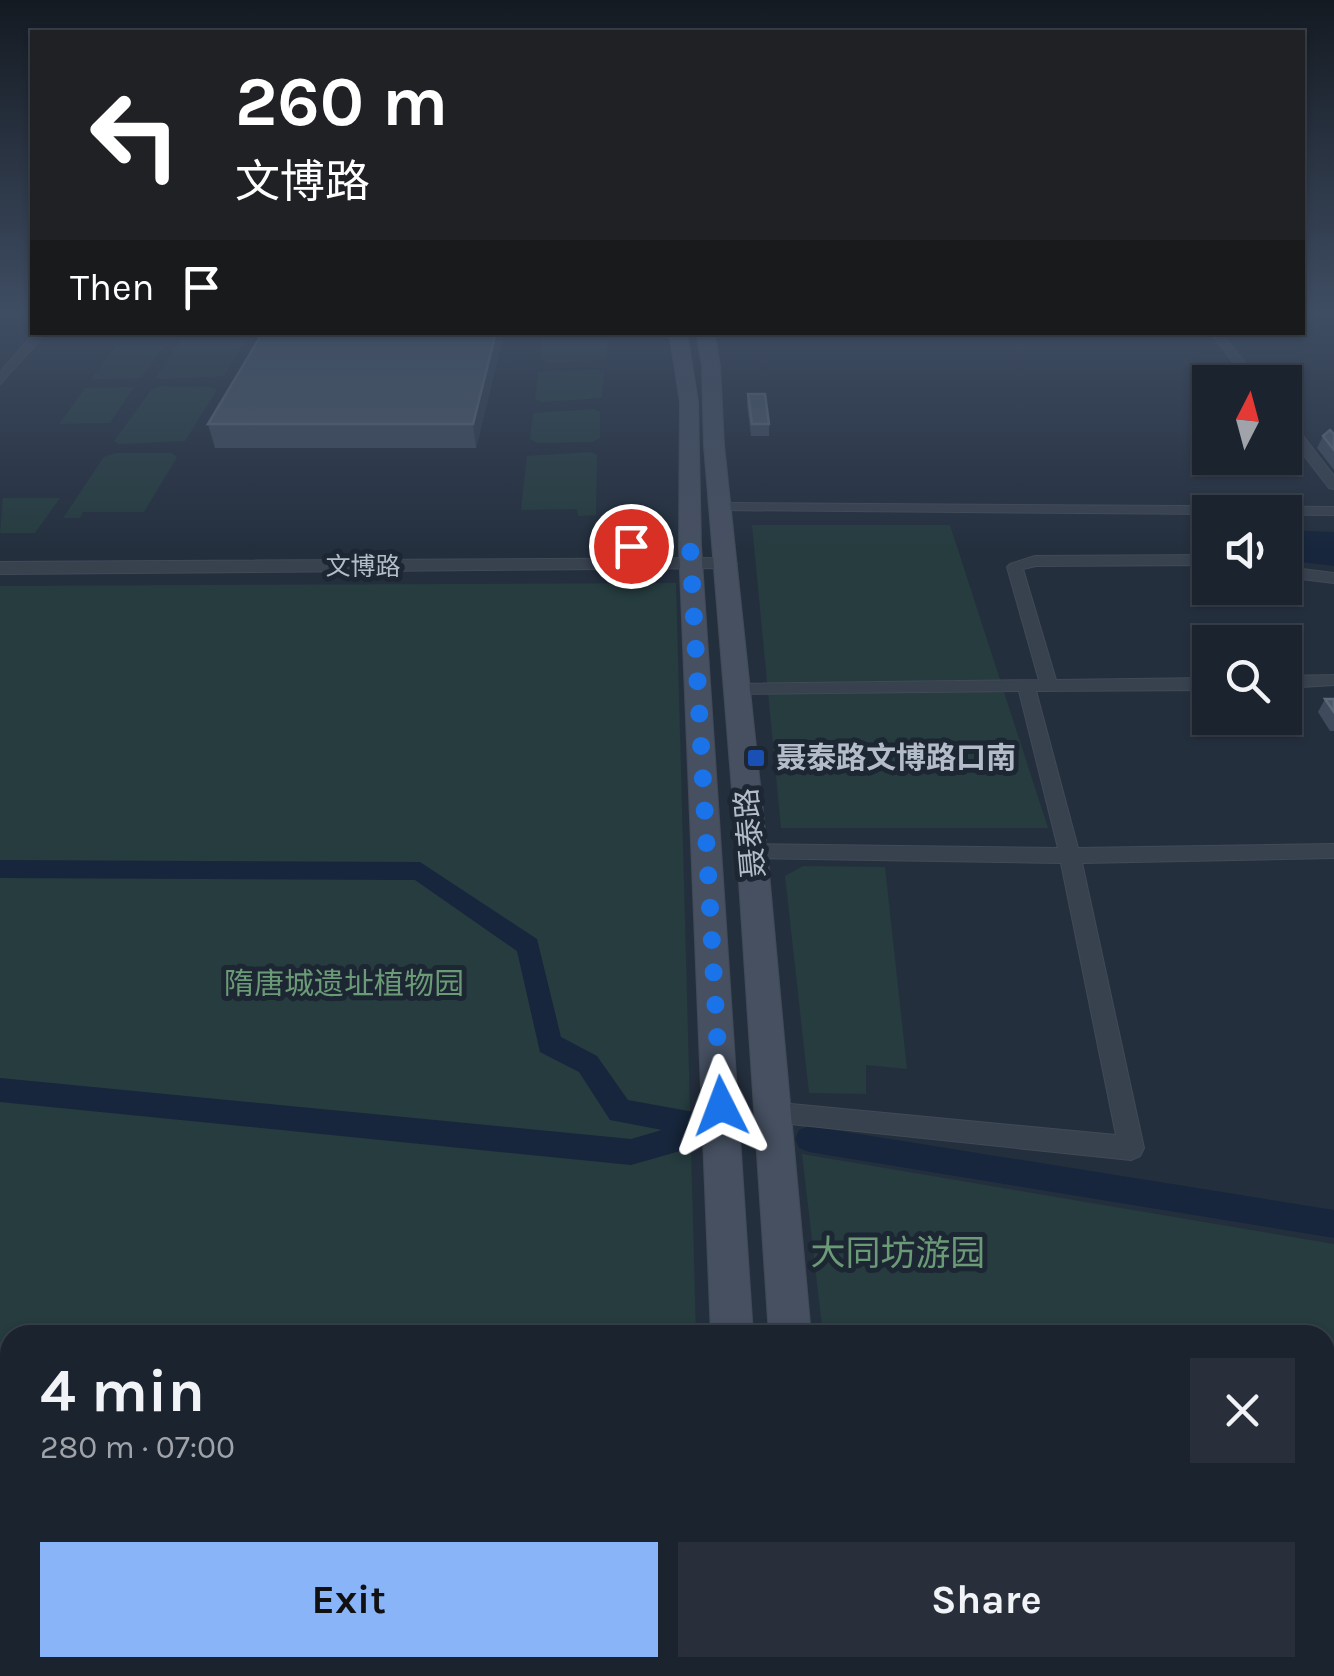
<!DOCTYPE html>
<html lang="en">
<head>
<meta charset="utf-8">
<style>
	:root { --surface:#1b232e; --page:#282f3a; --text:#f1f3f6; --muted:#a0a4aa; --line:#39404a; --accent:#8ab4f8 }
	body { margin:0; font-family:Karla,"Noto Sans SC",sans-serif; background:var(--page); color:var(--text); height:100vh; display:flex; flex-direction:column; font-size:38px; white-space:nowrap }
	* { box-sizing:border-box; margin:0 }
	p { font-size:32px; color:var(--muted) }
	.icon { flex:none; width:55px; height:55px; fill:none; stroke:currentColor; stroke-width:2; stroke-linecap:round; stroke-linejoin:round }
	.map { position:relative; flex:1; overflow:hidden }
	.details { position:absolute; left:0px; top:1325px; width:1335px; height:352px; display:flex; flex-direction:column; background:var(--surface); border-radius:30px 30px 0 0; box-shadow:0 2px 8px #0004,0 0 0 2px var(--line) }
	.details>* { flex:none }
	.guide { position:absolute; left:30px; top:30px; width:1275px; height:305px; border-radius:0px; box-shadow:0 2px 8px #0004,0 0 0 2px var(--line); background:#202124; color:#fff; overflow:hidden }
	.needle { width:65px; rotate:6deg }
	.fabs { position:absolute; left:1192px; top:365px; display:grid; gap:20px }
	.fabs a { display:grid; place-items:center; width:110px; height:110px; border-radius:0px; background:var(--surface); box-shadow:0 2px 8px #0004,0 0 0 2px var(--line); font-size:50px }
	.pin { position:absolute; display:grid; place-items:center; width:85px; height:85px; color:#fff; margin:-42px; border:5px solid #fff; border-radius:50%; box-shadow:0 2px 10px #0007 }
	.me { position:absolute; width:110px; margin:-55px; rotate:357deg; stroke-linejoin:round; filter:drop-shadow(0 0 8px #0008) }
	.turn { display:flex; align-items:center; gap:35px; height:210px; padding:0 40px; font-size:45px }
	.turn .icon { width:130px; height:130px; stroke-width:2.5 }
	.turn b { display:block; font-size:70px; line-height:85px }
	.then { display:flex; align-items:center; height:95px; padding:0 40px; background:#0003; gap:20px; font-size:38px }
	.round { display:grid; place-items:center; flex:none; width:105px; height:105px; border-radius:0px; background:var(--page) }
	.overview { display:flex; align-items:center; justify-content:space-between; height:170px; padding:0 40px }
	h1 { font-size:60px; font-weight:700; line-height:75px }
	.primary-button { display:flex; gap:20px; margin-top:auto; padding:20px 40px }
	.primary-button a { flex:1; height:115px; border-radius:0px; background:var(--accent); color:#111; font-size:40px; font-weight:700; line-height:115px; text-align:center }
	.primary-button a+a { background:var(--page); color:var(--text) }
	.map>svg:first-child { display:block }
	.green { fill:#263c3f }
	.water { fill:#17263c }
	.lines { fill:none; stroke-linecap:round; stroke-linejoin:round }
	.canal { fill:#17263c; fill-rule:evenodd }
	.minor-casing { stroke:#414a57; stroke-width:2 }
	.tertiary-casing { stroke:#414a57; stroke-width:2 }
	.secondary-casing { stroke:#414a57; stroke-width:2 }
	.minor { fill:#38414e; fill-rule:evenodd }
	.tertiary { fill:#38414e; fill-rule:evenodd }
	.secondary { fill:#465061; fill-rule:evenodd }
	.wall { fill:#3f4b5c }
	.shaded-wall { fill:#2f3b4b }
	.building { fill:#4b5868; stroke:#5c6777; stroke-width:2.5 }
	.route { stroke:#1a73e8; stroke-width:18; stroke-dasharray:0 32.4 }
	.transit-dot { fill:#1a4fb4; stroke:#1d2633; stroke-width:4 }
	.labels { text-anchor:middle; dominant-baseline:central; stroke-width:10; stroke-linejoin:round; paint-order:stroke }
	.far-street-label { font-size:25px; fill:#b4bcc9; stroke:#1d2633 }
	.poi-label { font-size:30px; font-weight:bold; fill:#b4bcc9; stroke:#1d2633; text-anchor:start }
	.street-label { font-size:30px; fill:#b4bcc9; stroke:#1d2633 }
	.park-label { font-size:30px; fill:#6b9a76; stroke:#1d2633 }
	.near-park-label { font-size:35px; fill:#6b9a76; stroke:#1d2633 }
</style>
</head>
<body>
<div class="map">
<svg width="1334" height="1676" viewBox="0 0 1334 1676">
	<rect width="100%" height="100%" fill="#242f3e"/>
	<g class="green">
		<path d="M186,333v-1l64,1 -26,43 -64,3 -4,-2z"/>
		<path d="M543,333h65l-1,26 -56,4 -11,-4z"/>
		<path d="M116,346h48l-23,32 -50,1z"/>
		<path d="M597,369l7,3 -2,26 -61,4 -6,-3 3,-27z"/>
		<path d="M160,386l52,1 5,3 -32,51 -66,3 -5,-3 37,-51z"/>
		<path d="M134,387l-24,36 -51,1 26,-36z"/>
		<path d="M594,409l6,3v26l-8,4 -54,1 -8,-4 3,-26z"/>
		<path d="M591,452l6,3 -1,60 -18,1 -1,-7 -56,1 6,-54z"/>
		<path d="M116,453h55l6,4 -33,55h-61l-3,6h-17l41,-61z"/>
		<path d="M3,498h57l-25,35h-35z"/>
		<path d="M752,525h198l98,303h-267z"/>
		<path d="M676,583l20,752h-686v333h695v8h-705v-1090z"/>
		<path d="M803,866l82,1 22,202 -41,-4v29l-57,-1 -24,-217z"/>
		<path d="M802,1154l532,90v432h-472l-1,-8h464v-333h-502z"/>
	</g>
	<path class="water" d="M1285,530l49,2v34l-49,-6z"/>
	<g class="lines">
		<g class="canal">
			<path d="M0,860l420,2 117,77 24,98 36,19 31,44 66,12 4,9 -18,30 -49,14 -631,-63v-24l631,61 31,-9 -52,-10 -31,-48 -39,-20 -23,-101 -102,-71 -415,-2z"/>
			<path d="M809,1126l525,84v28l-525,-86 -10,-4 -4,-9 4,-9z"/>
		</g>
		<defs>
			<g id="minor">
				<path d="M35,332h12l-47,52v-12z"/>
				<path d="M1210,332h11l39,50h-12z"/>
				<path d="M1285,418l5,1 44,57v13l-5,-1 -44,-57z"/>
				<path d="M722,503l612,4v8l-617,-5 -2,-3z"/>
				<path d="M1210,555v10l-174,1 -13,3 33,111 154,-2v12l-174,1 42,157 256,-4v14l-252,5 62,285 -4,8 -9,4 -370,-39 -3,-8 3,-8 9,-3 346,33 -55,-272 -309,-5 -10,-7 10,-7 306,4 -39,-157 -283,3 -6,-2 -3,-4 3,-4 309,-4 -32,-113 3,-3 25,-8z"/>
				<path d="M1285,567l49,6v10l-49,-6z"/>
				<path d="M1334,675v10l-49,3v-12z"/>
			</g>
			<path id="tertiary" d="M726,558l11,6 -4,4 -733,6v-12z"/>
			<g id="secondary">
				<path d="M669,332h18l11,70 3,144 52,789h-42l-32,-789 1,-144z"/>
				<path d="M696,332h18l6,34 4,79 43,406 44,484h-42l-32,-484 -33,-406 -2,-79z"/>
				<path d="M723,1668h51l1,8h-52z"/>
				<path d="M793,1668h51l1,8h-52z"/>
			</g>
		</defs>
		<use href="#minor" class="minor-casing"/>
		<use href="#tertiary" class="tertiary-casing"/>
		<use href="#secondary" class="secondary-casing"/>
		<use href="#minor" class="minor"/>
		<use href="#tertiary" class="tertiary"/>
		<use href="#secondary" class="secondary"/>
	</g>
	<g class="wall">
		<path d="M263,332h240v5l-27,111h-261l-7,-24z"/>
		<path d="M748,394l21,30v12h-18l-4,-31z"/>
		<path d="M1334,434v36l-17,-22 6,-12z"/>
		<path d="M1325,699h9v32h-4l-12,-19z"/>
	</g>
	<path class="shaded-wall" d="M496,332h7v5l-27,111 -3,-24z"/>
	<g class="building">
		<path d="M263,332h233l-23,92h-265z"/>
		<path d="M748,394h17l4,30h-17z"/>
		<path d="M1330,430l4,4v16l-11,-14z"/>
		<path d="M1325,699h9v13z"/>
	</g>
	<linearGradient id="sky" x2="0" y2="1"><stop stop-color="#141a22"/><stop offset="0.57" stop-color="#3f4d63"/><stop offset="1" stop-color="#3f4d63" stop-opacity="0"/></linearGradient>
	<rect width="1334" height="550" fill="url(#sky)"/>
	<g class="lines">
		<path class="route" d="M631,546h59l31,560"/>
	</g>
	<rect class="transit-dot" x="746" y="748" width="20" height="20" rx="5"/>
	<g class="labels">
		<g class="far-street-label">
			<text x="363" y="566">文博路</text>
		</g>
		<g class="poi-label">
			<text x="776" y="758">聂泰路文博路口南</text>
		</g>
		<g class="street-label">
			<text transform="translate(750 833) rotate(-95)">聂泰路</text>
		</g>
		<g class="park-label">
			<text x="344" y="984">隋唐城遗址植物园</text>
		</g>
		<g class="near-park-label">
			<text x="898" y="1253">大同坊游园</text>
		</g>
	</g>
</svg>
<div class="fabs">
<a><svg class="needle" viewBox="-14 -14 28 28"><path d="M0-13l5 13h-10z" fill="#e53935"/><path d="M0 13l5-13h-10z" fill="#a0a4aa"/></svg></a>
<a><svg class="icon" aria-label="sound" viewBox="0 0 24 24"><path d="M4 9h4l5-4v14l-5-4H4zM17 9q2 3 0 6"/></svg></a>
<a><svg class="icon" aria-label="search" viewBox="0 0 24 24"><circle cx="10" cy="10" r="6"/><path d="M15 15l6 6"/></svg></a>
</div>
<div class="pin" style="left:631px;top:546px;background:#d93025"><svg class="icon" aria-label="arrive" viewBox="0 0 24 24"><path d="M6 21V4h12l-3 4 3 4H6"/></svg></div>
<svg class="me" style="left:721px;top:1106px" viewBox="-20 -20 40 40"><path d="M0-17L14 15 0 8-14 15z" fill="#1a73e8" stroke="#fff" stroke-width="4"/></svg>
<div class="guide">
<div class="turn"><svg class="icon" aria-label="left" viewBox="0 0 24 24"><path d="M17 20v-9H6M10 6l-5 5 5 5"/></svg><div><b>260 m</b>文博路</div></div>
<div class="then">Then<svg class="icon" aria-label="arrive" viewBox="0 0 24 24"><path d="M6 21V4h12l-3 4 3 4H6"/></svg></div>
</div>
<section class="details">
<div class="overview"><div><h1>4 min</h1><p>280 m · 07:00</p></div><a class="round"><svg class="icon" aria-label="close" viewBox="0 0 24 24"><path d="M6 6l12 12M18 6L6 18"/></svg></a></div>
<div class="primary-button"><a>Exit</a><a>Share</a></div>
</section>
</div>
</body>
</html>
